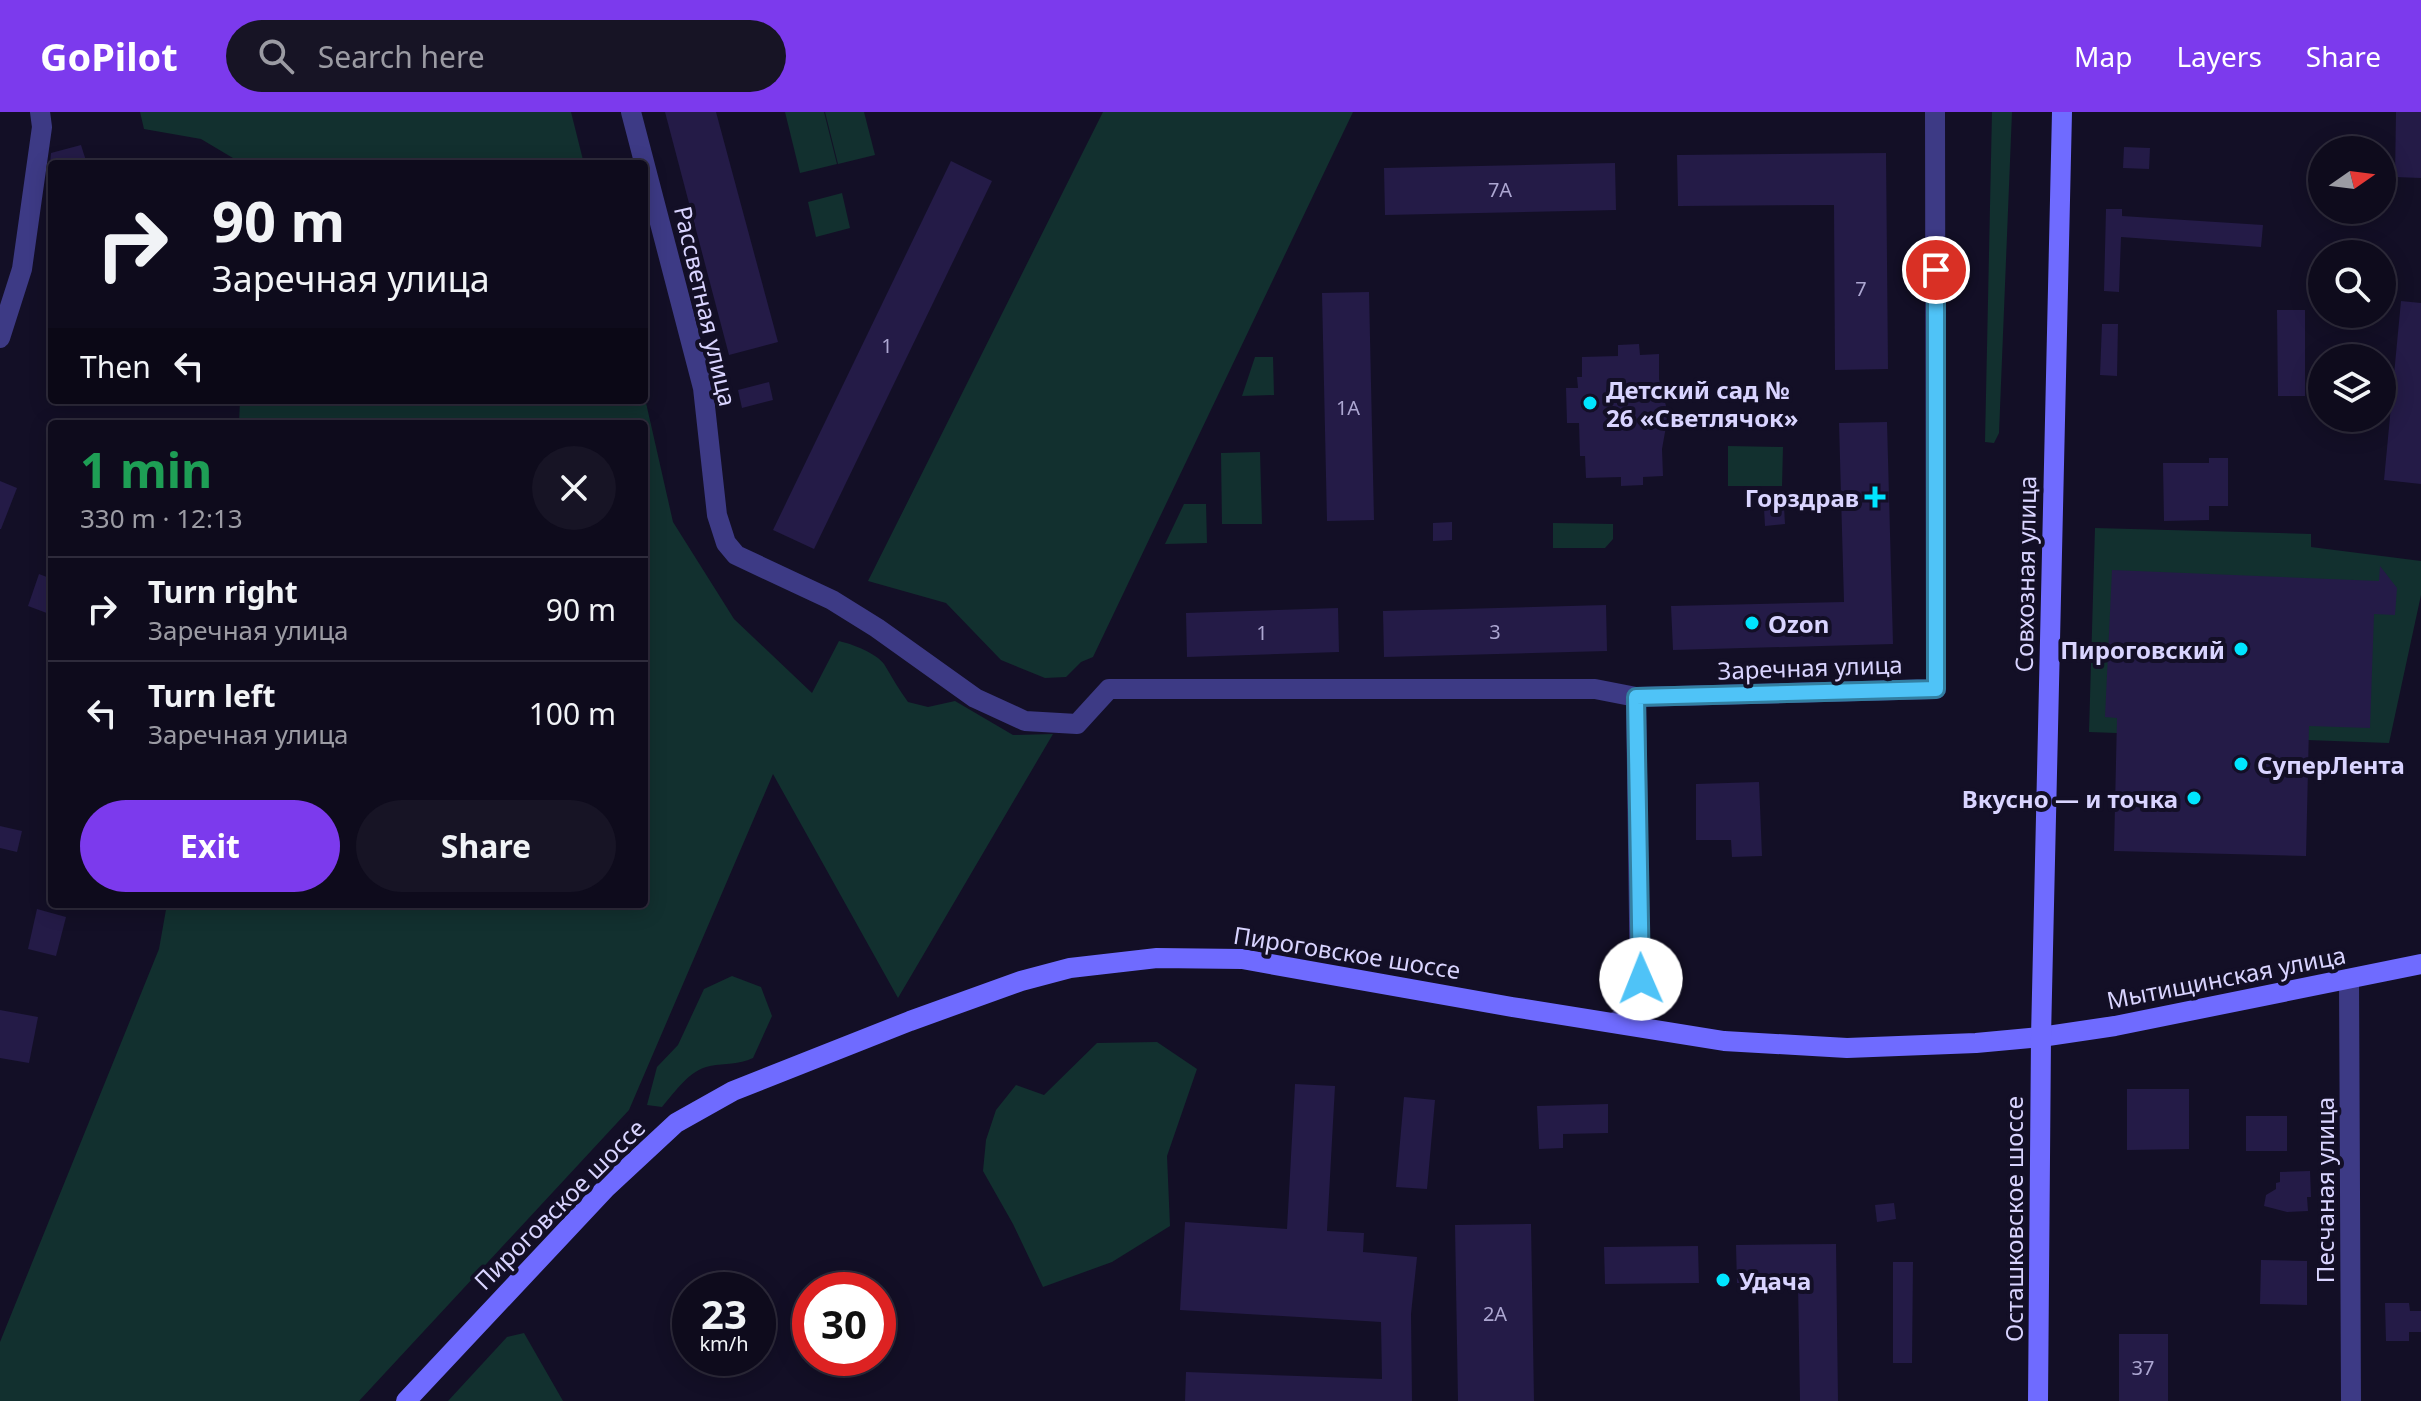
<!DOCTYPE html>
<html lang="en">
<head>
<meta charset="utf-8">
<style>
	:root { --surface:#0e0b1c; --page:#171425; --text:#f1f3f6; --muted:#9b9ba3; --line:#2e2b3b; --accent:#7c3aed }
	body { margin:0; font-family:"Noto Sans",sans-serif; background:var(--page); color:var(--text); height:100vh; display:flex; flex-direction:column; font-size:30px; white-space:nowrap }
	* { box-sizing:border-box; margin:0 }
	p { font-size:26px; color:var(--muted) }
	.icon { flex:none; width:44px; height:44px; fill:none; stroke:currentColor; stroke-width:2; stroke-linecap:round; stroke-linejoin:round }
	.map { position:relative; flex:1; overflow:hidden }
	.drawer { position:absolute; left:48px; top:308px; width:600px; height:488px; display:flex; flex-direction:column; background:var(--surface); border-radius:8px; box-shadow:0 4px 20px #0003,0 0 0 2px var(--line) }
	.drawer>* { flex:none }
	.banner { position:absolute; left:48px; top:48px; width:600px; height:244px; border-radius:8px; box-shadow:0 4px 20px #0003,0 0 0 2px var(--line); background:#0e0b1c; color:var(--text); overflow:hidden }
	.needle { width:52px; rotate:76deg }
	.buttons { position:absolute; left:2308px; top:24px; display:grid; gap:16px }
	.buttons a { display:grid; place-items:center; width:88px; height:88px; border-radius:50%; background:var(--surface); box-shadow:0 4px 20px #0003,0 0 0 2px var(--line); font-size:40px }
	.speed { position:absolute; left:672px; top:1160px; display:flex; gap:16px; font-size:40px; font-weight:700; text-align:center }
	.speed>* { display:grid; place-content:center; width:104px; height:104px; border-radius:50%; background:var(--surface); box-shadow:0 4px 20px #0003,0 0 0 2px var(--line); line-height:1 }
	.speed small { font-size:20px; font-weight:400 }
	.speed .limit { border:12px solid #d22; background:#fff; color:#111 }
	.pin { position:absolute; display:grid; place-items:center; width:68px; height:68px; color:#fff; margin:-34px; border:4px solid #fff; border-radius:50%; box-shadow:0 2px 8px #0007 }
	.me { position:absolute; width:88px; margin:-44px; rotate:359deg; stroke-linejoin:round; filter:drop-shadow(0 0 6px #0008) }
	.turn { display:flex; align-items:center; gap:28px; height:168px; padding:0 32px; font-size:36px }
	.turn .icon { width:104px; height:104px; stroke-width:2.5 }
	.turn b { display:block; font-size:56px; line-height:68px }
	.then { display:flex; align-items:center; height:76px; padding:0 32px; background:#0003; gap:16px; font-size:30px }
	.round { display:grid; place-items:center; flex:none; width:84px; height:84px; border-radius:42px; background:var(--page) }
	.headline { display:flex; align-items:center; justify-content:space-between; height:136px; padding:0 32px }
	h1 { font-size:48px; font-weight:700; line-height:60px; color:#1e9e55 }
	.primary-button { display:flex; gap:16px; margin-top:auto; padding:16px 32px }
	.primary-button a { flex:1; height:92px; border-radius:48px; background:var(--accent); color:#fff; font-size:32px; font-weight:700; line-height:92px; text-align:center }
	.primary-button a+a { background:var(--page); color:var(--text) }
	ul { padding:0; list-style:none }
	li { display:flex; align-items:center; gap:24px; height:104px; padding:0 32px; border-top:2px solid var(--line) }
	li div { flex:1 }
	li b { display:block; font-size:30px }
	li em { font-style:normal }
	header { display:flex; align-items:center; gap:48px; box-sizing:border-box; height:112px; padding:0 40px; background:var(--accent); color:#fff }
	header strong { font-size:38px }
	nav { display:flex; gap:44px; margin-inline-start:auto; font-size:28px }
	.search { width:560px; height:72px; background:var(--page); display:flex; align-items:center; gap:20px; box-sizing:border-box; padding:0 28px; border-radius:44px; color:var(--muted); font-size:30px }
	.map>svg:first-child { display:block }
	.green { fill:#12302f }
	.building { fill:#241b47 }
	.lines { fill:none; stroke-linecap:round; stroke-linejoin:round }
	.street { stroke:#3d3a85; stroke-width:20 }
	.secondary { stroke:#6f6bff; stroke-width:20 }
	.route-casing { stroke:#337fa1; stroke-width:20 }
	.route { stroke:#4fc3f7; stroke-width:14 }
	.poi-dot { fill:#00e5ff; stroke:#130f26; stroke-width:3 }
	.labels { text-anchor:middle; dominant-baseline:central; stroke-width:8; stroke-linejoin:round; paint-order:stroke }
	.number-label { font-size:20px; fill:#aca6d1 }
	.street-label { font-size:24px; fill:#d9d4ff; stroke:#130f26 }
	.poi-label { font-size:24px; font-weight:bold; fill:#d9d4ff; stroke:#130f26; text-anchor:start }
</style>
</head>
<body>
<header>
<strong>GoPilot</strong>
<div class="search"><svg class="icon" aria-label="search" viewBox="0 0 24 24"><circle cx="10" cy="10" r="6"/><path d="M15 15l6 6"/></svg>Search here</div>
<nav><a>Map</a><a>Layers</a><a>Share</a></nav>
</header>
<div class="map">
<svg width="2421" height="1289" viewBox="0 0 2421 1289">
	<rect width="100%" height="100%" fill="#130f26"/>
	<g class="green">
		<path d="M140,0h431l13,52h-341l-42,-25 -57,-10z"/>
		<path d="M785,0h39l13,52 -37,9z"/>
		<path d="M825,0h39l11,43 -37,9z"/>
		<path d="M1103,0h250l-260,545 -12,5 -15,15 -21,1 -44,-18 -55,-57 -78,-22z"/>
		<path d="M1992,0h20l-13,321 -5,10 -9,-1z"/>
		<path d="M842,81l8,35 -34,9 -8,-35z"/>
		<path d="M1255,245h18l1,38 -32,1z"/>
		<path d="M644,282l29,128 61,97 78,74 27,-52c13,3 37,12 45,23 8,13 15,26 24,38l20,5 27,-6 58,34 40,-1 -155,264 -125,-224 -144,336 -270,291h-359v-59l159,-393 8,-45h477v-480h-405l1,-24h404z"/>
		<path d="M1728,334l55,1 -1,39h-54z"/>
		<path d="M1260,340l2,72h-40l-1,-71z"/>
		<path d="M1184,392h22l1,39 -42,1z"/>
		<path d="M1553,411l60,1v15l-8,9h-52z"/>
		<path d="M2095,416l216,6v13l110,14v34l-32,148 -300,-11z"/>
		<path d="M732,864l29,11 11,29 -19,42c-15,7 -27,5 -43,8 -21,4 -35,26 -48,41l-15,-2 10,-38 21,-22 26,-56z"/>
		<path d="M1157,930l40,27 -30,87 3,70 -58,36 -69,25 -30,-63 -30,-53 3,-31 10,-30 20,-25 28,10 53,-52z"/>
		<path d="M524,1221l39,68h-115l59,-64z"/>
	</g>
	<g class="building">
		<path d="M665,0h51l62,230 -49,13z"/>
		<path d="M2396,0h25v66l-26,-1z"/>
		<path d="M81,33l6,19h-37l1,-11z"/>
		<path d="M2124,35l26,1 -1,21 -26,-1z"/>
		<path d="M1886,41l2,216 -53,1 -1,-165 -156,1 -1,-51z"/>
		<path d="M951,49l41,20 -178,368 -41,-19z"/>
		<path d="M1615,51l1,47 -231,5 -1,-47z"/>
		<path d="M2106,97h16v7l141,9 -2,22 -140,-10 -2,55 -15,-1z"/>
		<path d="M1369,180l5,228 -47,1 -5,-228z"/>
		<path d="M2401,189l20,2v181l-37,-4z"/>
		<path d="M2277,198h28v86h-27z"/>
		<path d="M2102,212h16l-1,52 -17,-1z"/>
		<path d="M1639,232l1,11 19,-1v25l7,27 1,15 -5,28 1,27 -20,1v8l-22,1v-9l-35,1 -1,-22h-5l-1,-33h-12l-1,-35h12l-1,-11h5v-20l36,-1v-11z"/>
		<path d="M769,270l4,18 -31,8 -4,-18z"/>
		<path d="M1887,310l6,222 -220,6 -2,-44 173,-4 -5,-179z"/>
		<path d="M2209,346h19v48h-19v14l-45,1 -1,-58h46z"/>
		<path d="M0,369l17,7 -16,41h-1z"/>
		<path d="M1784,395l1,17 -20,2 -1,-18z"/>
		<path d="M1452,410v18l-19,1v-18z"/>
		<path d="M2380,454l17,22 -2,27 -21,-1 -4,114 -61,-2 -3,130 -192,-5 3,-133 -12,-1 7,-147 267,11z"/>
		<path d="M39,462l13,5v36l-24,-9z"/>
		<path d="M1606,493l1,46 -223,6 -1,-46z"/>
		<path d="M1338,496l1,44 -152,5 -1,-44z"/>
		<path d="M1759,670l3,74 -30,1 -1,-17h-35v-56z"/>
		<path d="M0,714l22,5 -5,21 -17,-4z"/>
		<path d="M37,797l29,8 -10,39 -28,-7z"/>
		<path d="M0,898l38,7 -9,46 -29,-5z"/>
		<path d="M1295,972l40,2 -8,145 37,2 -1,19 54,5 -6,57 1,87h-227l1,-29 196,7 -1,-57 -201,-12 5,-88 102,7z"/>
		<path d="M2127,977h62v60l-62,1z"/>
		<path d="M1404,985l31,3 -8,89 -31,-2z"/>
		<path d="M1608,992v29l-45,1v14l-24,1 -2,-43z"/>
		<rect x="2246" y="1004" width="41" height="35"/>
		<path d="M2310,1059l1,26h-4l1,14 -21,1 -23,-6 2,-11 10,-6v-6l4,-1v-10z"/>
		<path d="M1894,1091l2,16 -19,3 -2,-17z"/>
		<path d="M1531,1112l3,177h-76l-3,-176z"/>
		<path d="M1836,1132l2,157h-38l-2,-118h-61l-1,-38z"/>
		<path d="M1698,1134l1,37 -94,1 -1,-37z"/>
		<path d="M2261,1148l46,1v44l-47,-1z"/>
		<path d="M1893,1150h20l-1,101h-19z"/>
		<path d="M2385,1191h24l1,8h11v21h-12v9h-23z"/>
		<rect x="2119" y="1222" width="49" height="67"/>
	</g>
	<g class="lines">
		<g class="street">
			<path d="M631,0l72,276 14,127 9,28 10,12 96,45 45,28 98,70 50,23 52,3 32,-35h486l41,8 300,-8 -1,-577"/>
			<path d="M0,226l22,-69 20,-142 -2,-15"/>
			<path d="M2349,867l2,422"/>
			<path d="M1614,911l23,-16 3,-15 -4,-295"/>
		</g>
		<g class="secondary">
			<path d="M406,1289l200,-213 70,-65 57,-32 177,-70 111,-40 49,-13 87,-10 85,1 270,48 212,34 123,7 129,-5 65,-6 74,-11 306,-62"/>
			<path d="M2038,1289l3,-364 21,-925"/>
		</g>
	</g>
	<g class="lines">
		<defs>
			<path id="route" d="M1641,867l-5,-282 300,-8v-419"/>
		</defs>
		<use href="#route" class="route-casing"/>
		<use href="#route" class="route"/>
	</g>
	<g class="poi-dot">
		<circle cx="1590" cy="291" r="8"/>
		<path d="M1871 373h8v8h8v8h-8v8h-8v-8h-8v-8h8z"/>
		<circle cx="1752" cy="511" r="8"/>
		<circle cx="2241" cy="537" r="8"/>
		<circle cx="2241" cy="652" r="8"/>
		<circle cx="2194" cy="686" r="8"/>
		<circle cx="1723" cy="1168" r="8"/>
	</g>
	<g class="labels">
		<g class="number-label">
			<text x="1500" y="77">7А</text>
			<text x="1861" y="176">7</text>
			<text x="887" y="233">1</text>
			<text x="1348" y="295">1А</text>
			<text x="1495" y="519">3</text>
			<text x="1262" y="520">1</text>
			<text x="1495" y="1201">2А</text>
			<text x="2143" y="1255">37</text>
		</g>
		<g class="street-label">
			<text transform="translate(706 194) rotate(77)">Рассветная улица</text>
			<text transform="translate(2025 462) rotate(-89)">Совхозная улица</text>
			<text transform="translate(1810 555) rotate(-2)">Заречная улица</text>
			<text transform="translate(1347 840) rotate(9)">Пироговское шоссе</text>
			<text transform="translate(2226 865) rotate(-11)">Мытищинская улица</text>
			<text transform="translate(2324 1078) rotate(-90)">Песчаная улица</text>
			<text transform="translate(559 1092) rotate(-45)">Пироговское шоссе</text>
			<text transform="translate(2013 1107) rotate(-90)">Осташковское шоссе</text>
		</g>
		<g class="poi-label">
			<text x="1606" y="277">Детский сад №<tspan x="1606" dy="28">26 «Светлячок»</tspan></text>
			<text x="1859" y="385" text-anchor="end">Горздрав</text>
			<text x="1768" y="511">Ozon</text>
			<text x="2225" y="537" text-anchor="end">Пироговский</text>
			<text x="2257" y="652">СуперЛента</text>
			<text x="2178" y="686" text-anchor="end">Вкусно — и точка</text>
			<text x="1739" y="1168">Удача</text>
		</g>
	</g>
</svg>
<div class="buttons">
<a><svg class="needle" viewBox="-14 -14 28 28"><path d="M0-13l5 13h-10z" fill="#e53935"/><path d="M0 13l5-13h-10z" fill="#9b9ba3"/></svg></a>
<a><svg class="icon" aria-label="search" viewBox="0 0 24 24"><circle cx="10" cy="10" r="6"/><path d="M15 15l6 6"/></svg></a>
<a><svg class="icon" aria-label="layers" viewBox="0 0 24 24"><path d="M12 4l9 5-9 5-9-5zM3 14l9 5 9-5"/></svg></a>
</div>
<div class="speed"><div>23<small>km/h</small></div><div class="limit">30</div></div>
<div class="pin" style="left:1936px;top:158px;background:#d93025"><svg class="icon" aria-label="arrive" viewBox="0 0 24 24"><path d="M6 21V4h12l-3 4 3 4H6"/></svg></div>
<svg class="me" style="left:1641px;top:867px" viewBox="-20 -20 40 40"><circle r="19" fill="#fff"/><path d="M0-13L10 11 0 6-10 11z" fill="#4fc3f7"/></svg>
<div class="banner">
<div class="turn"><svg class="icon" aria-label="right" viewBox="0 0 24 24"><path d="M7 20v-9h11M14 6l5 5-5 5"/></svg><div><b>90 m</b>Заречная улица</div></div>
<div class="then">Then<svg class="icon" aria-label="left" viewBox="0 0 24 24"><path d="M17 20v-9H6M10 6l-5 5 5 5"/></svg></div>
</div>
<section class="drawer">
<div class="headline"><div><h1>1 min</h1><p>330 m · 12:13</p></div><a class="round"><svg class="icon" aria-label="close" viewBox="0 0 24 24"><path d="M6 6l12 12M18 6L6 18"/></svg></a></div>
<ul>
<li><svg class="icon" aria-label="right" viewBox="0 0 24 24"><path d="M7 20v-9h11M14 6l5 5-5 5"/></svg><div><b>Turn right</b><p>Заречная улица</p></div><em>90 m</em></li>
<li><svg class="icon" aria-label="left" viewBox="0 0 24 24"><path d="M17 20v-9H6M10 6l-5 5 5 5"/></svg><div><b>Turn left</b><p>Заречная улица</p></div><em>100 m</em></li>
</ul>
<div class="primary-button"><a>Exit</a><a>Share</a></div>
</section>
</div>
</body>
</html>
